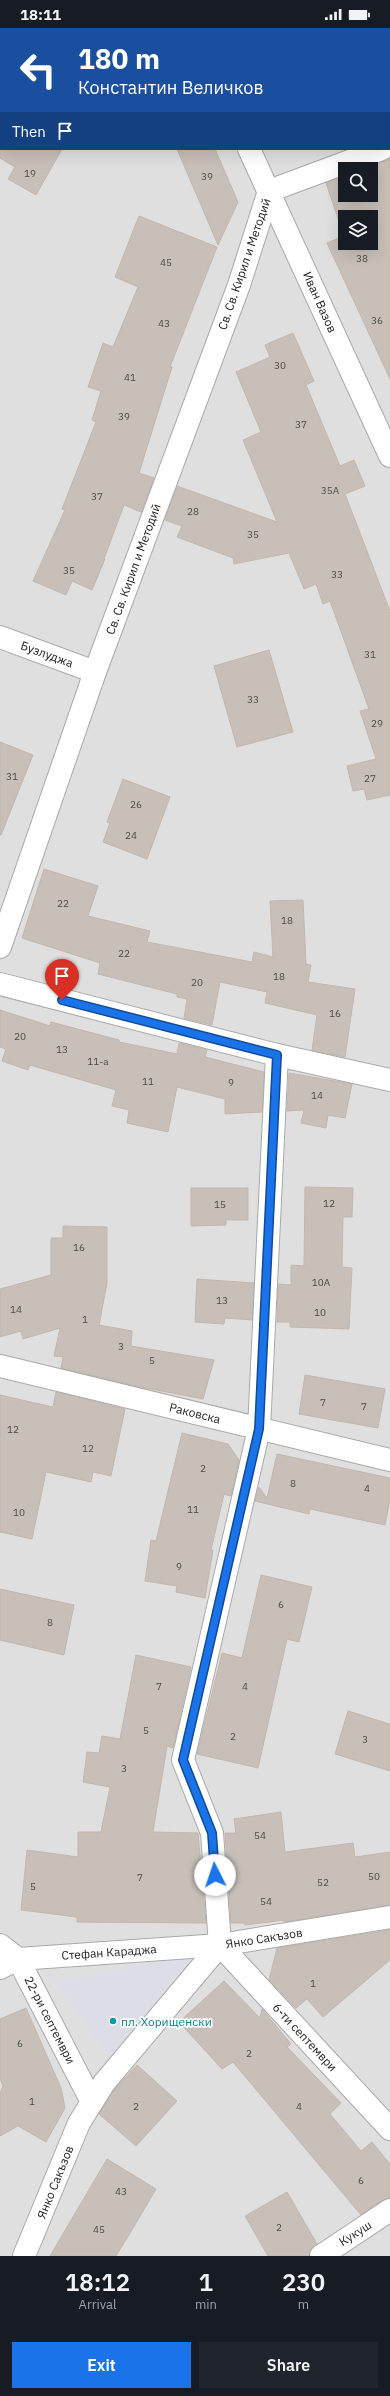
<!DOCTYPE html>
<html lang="en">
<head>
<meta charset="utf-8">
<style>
	:root { --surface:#171b24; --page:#20242c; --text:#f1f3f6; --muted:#9ea1a6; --accent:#1a73e8 }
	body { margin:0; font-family:"IBM Plex Sans",sans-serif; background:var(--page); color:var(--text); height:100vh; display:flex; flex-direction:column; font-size:15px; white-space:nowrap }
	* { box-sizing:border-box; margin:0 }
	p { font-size:13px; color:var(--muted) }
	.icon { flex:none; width:22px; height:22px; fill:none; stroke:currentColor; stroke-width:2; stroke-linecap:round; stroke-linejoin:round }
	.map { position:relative; height:2228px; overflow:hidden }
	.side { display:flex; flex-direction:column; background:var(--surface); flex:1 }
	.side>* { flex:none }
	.top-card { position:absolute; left:0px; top:0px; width:390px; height:122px; box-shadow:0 4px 16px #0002; background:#1a4fa0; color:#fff; overflow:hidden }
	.tools { position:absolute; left:338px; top:134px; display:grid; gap:8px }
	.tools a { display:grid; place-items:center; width:40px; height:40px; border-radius:0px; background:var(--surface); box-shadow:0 4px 16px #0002; font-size:20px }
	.pin { position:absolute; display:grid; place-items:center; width:34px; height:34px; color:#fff; margin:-41px -17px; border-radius:50% 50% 50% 0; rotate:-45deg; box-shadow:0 0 4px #0007 }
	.pin .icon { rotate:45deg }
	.me { position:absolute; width:44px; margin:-22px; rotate:356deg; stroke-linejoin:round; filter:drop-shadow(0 0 3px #0008) }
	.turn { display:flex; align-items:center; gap:14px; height:84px; padding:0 12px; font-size:18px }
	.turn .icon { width:52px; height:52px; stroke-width:2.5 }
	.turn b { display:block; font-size:28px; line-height:34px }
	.then { display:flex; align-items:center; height:38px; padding:0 12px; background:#0003; gap:8px; font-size:15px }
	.eta { display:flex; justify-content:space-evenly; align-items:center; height:68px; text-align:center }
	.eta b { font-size:24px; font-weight:600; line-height:28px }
	.cta { display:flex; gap:8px; margin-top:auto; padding:8px 12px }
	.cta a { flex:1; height:46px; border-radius:0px; background:var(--accent); color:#fff; font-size:16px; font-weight:600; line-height:46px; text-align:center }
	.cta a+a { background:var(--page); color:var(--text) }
	.status { display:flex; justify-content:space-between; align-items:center; height:28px; padding:0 20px; background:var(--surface); direction:ltr }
	.status svg { height:11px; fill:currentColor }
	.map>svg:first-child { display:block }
	.residential { fill:#e0dfdf; fill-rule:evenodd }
	.plaza { fill:#dddde8 }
	.building { fill:#c7bfb8; stroke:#c4b6ab; fill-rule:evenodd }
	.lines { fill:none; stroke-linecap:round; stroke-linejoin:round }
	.street-casing { stroke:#a9a9a9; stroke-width:24 }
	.street { stroke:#fff; stroke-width:22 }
	.route-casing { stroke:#114b97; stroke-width:10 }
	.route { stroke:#1a73e8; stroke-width:7 }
	.culture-dot { fill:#0f9aa8; stroke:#fff; stroke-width:1.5 }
	.labels { text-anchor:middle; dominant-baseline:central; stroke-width:3.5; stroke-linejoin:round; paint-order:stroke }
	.number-label { font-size:10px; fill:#4b4948 }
	.street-label { font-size:12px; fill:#222; stroke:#fff }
	.culture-label { font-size:12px; fill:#0d838f; stroke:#fff; text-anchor:start }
</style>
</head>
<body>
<div class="status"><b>18:11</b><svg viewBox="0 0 49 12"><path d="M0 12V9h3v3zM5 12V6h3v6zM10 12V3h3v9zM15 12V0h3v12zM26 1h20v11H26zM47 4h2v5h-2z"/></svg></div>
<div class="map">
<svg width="390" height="2228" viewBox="0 0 390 2228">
	<rect width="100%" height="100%" fill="#f2efe9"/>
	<path class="residential" d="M0,0h390v2228h-390zM1,1h388v120h-388zM345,141h26v26h-26zM345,189h26v26h-26z"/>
	<path class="plaza" d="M205,1925l-95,107 -55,-78z"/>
	<g class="building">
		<path d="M0,121h62l-26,46 -28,-16 7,-12 -15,-9z"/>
		<path d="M177,121h38l23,53 -20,43z"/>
		<path d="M390,131v220l-63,-136 17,-7 -18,-53 19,-7v19h26v-26h-7zM345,189h26v26h-26z"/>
		<path d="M139,188l78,31 -47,120h2l-33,106 15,5 -13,34 -17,-7 -20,54h1l-13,31 -20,-9 -6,14 -33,-14 32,-71 -3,-1 34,-87 -4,-2 9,-29 -13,-4 15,-44 10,4 25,-60 -23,-10z"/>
		<path d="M293,305l21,48 -8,4 34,81 14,-6 11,26 -20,8 45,117v184l-23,5 -3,-11 -11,2 -6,-25 29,-7 -16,-48 9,-2 -39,-108 -7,3 -7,-20 -12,5 -15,-36 -55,11 -1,-6 -56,-21 5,-11 -17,-6 12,-34 100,36 -34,-82 18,-8 -25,-60 34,-15 -5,-12z"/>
		<path d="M269,622l24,82 -56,15 -23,-81z"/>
		<path d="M0,714l33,13 -32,80h-1z"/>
		<path d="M123,751l47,18 -23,62 -44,-17 7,-19 -3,-1z"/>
		<path d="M44,841l54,17 -10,30 62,15 -3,11 105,20 2,-10 19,5 -3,-56 33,-1 3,64 5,1 -3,17 47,7 -10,68 -33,-7 5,-35 -52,-12 2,-11 -47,-10 -8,43 -28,-7 3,-19 -10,-2v-3l-79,-20 2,-11 -78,-25z"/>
		<path d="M0,982l50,16 1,-4 68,18v2l58,12 2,-11 28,7 -2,7 59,15 -2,40 -37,2v-15l-48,-12 -9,45 -41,-9 2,-13 -17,-4 4,-16 -86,-25 -2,5 -26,-9 4,-12 -6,-2z"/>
		<path d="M289,1045l63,11 -7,34 -17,-3 -2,13 -25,-5 3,-13 -17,1z"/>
		<path d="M305,1159l48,1 -1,29h-9l-1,50 10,1 -3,61 -59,-2v-5h-13l1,-38 13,1v-20l13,1z"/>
		<path d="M191,1160h57v32h-22v5l-35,1z"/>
		<path d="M63,1198l44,1v56l-8,42 33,6 -1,15 83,14 -11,39 -62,-12 -80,-19 2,-11 -9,-1 6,-28 -37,11 -2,-8 -21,6v-48l51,-14v-37h12z"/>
		<path d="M197,1251l57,4 -2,37 -27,-2 -1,6 -29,-2z"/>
		<path d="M305,1347l80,14 -7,39 -79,-14z"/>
		<path d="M56,1364l69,17 -14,67 -18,-4 -2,10 -45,-10 -14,67 -32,-7v-137l53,12z"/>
		<path d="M182,1405l46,11 11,16 -8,36 -7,-2 -13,56h2l-8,48 -29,-6 1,-6 -32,-5 6,-41 5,1z"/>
		<path d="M277,1426l113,24v21l-5,26 -75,-16 -1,5 -54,-13 4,-14 8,11z"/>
		<path d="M261,1547l51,12 -13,55 -12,-3 -29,129 -61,-14 25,-101 20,5z"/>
		<path d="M0,1561l74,16 -10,50 -64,-15z"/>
		<path d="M136,1627l55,12 -18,81 -6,-2 -14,86 45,1 8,90 -129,-1v-5l-56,-7 6,-60 51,7v-25h23l9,-45 -27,-5 4,-30 12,1 3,-17 18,3z"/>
		<path d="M348,1683l42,13v47l-55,-17z"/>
		<path d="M281,1784l4,40 68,-9 2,14 35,-5v53l-106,17 1,-2 -40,5 -1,-2h-13l-6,-90h11l-2,-14z"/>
		<path d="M390,1902v30l-67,57 -16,-18 -11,9 -27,-28 8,-32z"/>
		<path d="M224,1953l36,37 2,-9 29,35 -4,3 54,56 -11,11 31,37 11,-9 18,22v34l-7,2 -22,15 -128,-153 -11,7 -43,-47z"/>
		<path d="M26,1980l35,80 4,20 -19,34 -28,-16 -18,10v-43l3,-7 -3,-7v-60z"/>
		<path d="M137,2037l40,36 -41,45 -37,-32 15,-24z"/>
		<path d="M107,2131l49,30 -20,34 -20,33h-66z"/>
		<path d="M287,2164l30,52 -7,6 -1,6h-41l-23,-40z"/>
	</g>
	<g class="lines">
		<defs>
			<g id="street">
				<path d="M191,0l1,1"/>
				<path d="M33,1l1,-1"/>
				<path d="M0,23h1"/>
				<path d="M249,121l141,307"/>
				<path d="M0,609l95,35"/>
				<path d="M0,919l95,-275 144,-387 30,-94 113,-42"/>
				<path d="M0,956l277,71 113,25"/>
				<path d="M0,1338l390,94"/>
				<path d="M0,1917l18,14 74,143"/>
				<path d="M220,1917l-8,-112 -29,-73 76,-331 18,-374"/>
				<path d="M220,1917l170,184"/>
				<path d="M0,1940l18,-9 202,-14"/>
				<path d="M24,2228l55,-133 25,-40 116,-138 170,-28"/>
				<path d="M321,2228l69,-46"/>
			</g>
		</defs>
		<use href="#street" class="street-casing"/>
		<use href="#street" class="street"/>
	</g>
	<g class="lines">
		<defs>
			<path id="route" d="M62,972l215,55 -18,374 -76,331 29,73 3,42"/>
		</defs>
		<use href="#route" class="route-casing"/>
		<use href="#route" class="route"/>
	</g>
	<circle class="culture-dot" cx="113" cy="1993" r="4"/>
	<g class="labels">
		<g class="number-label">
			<text x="30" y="145">19</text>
			<text x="207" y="148">39</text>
			<text x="362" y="230">38</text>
			<text x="166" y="234">45</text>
			<text x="377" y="292">36</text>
			<text x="164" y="295">43</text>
			<text x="280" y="337">30</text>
			<text x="130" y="349">41</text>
			<text x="124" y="388">39</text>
			<text x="301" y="396">37</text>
			<text x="330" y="462">35А</text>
			<text x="97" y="468">37</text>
			<text x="193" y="483">28</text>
			<text x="253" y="506">35</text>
			<text x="69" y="542">35</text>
			<text x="337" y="546">33</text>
			<text x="370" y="626">31</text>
			<text x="253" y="671">33</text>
			<text x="377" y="695">29</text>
			<text x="12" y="748">31</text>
			<text x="370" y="750">27</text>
			<text x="136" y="776">26</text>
			<text x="131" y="807">24</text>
			<text x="63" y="875">22</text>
			<text x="287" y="892">18</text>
			<text x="124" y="925">22</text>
			<text x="279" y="948">18</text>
			<text x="197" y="954">20</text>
			<text x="335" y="985">16</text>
			<text x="20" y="1008">20</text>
			<text x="62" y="1021">13</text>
			<text x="98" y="1033">11-a</text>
			<text x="148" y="1053">11</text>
			<text x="231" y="1054">9</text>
			<text x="317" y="1067">14</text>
			<text x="329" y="1175">12</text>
			<text x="220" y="1176">15</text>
			<text x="79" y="1219">16</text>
			<text x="321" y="1254">10А</text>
			<text x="222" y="1272">13</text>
			<text x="16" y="1281">14</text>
			<text x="320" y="1284">10</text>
			<text x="85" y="1291">1</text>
			<text x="121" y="1318">3</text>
			<text x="152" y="1332">5</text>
			<text x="323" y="1374">7</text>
			<text x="364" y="1378">7</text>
			<text x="13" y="1401">12</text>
			<text x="88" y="1420">12</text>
			<text x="203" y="1440">2</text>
			<text x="293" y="1455">8</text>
			<text x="367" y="1460">4</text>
			<text x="193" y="1481">11</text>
			<text x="19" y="1484">10</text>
			<text x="179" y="1538">9</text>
			<text x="281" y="1576">6</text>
			<text x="50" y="1594">8</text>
			<text x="159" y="1658">7</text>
			<text x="245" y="1658">4</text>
			<text x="146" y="1702">5</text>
			<text x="233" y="1708">2</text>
			<text x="365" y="1711">3</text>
			<text x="124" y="1740">3</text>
			<text x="260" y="1807">54</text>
			<text x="374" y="1848">50</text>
			<text x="140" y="1849">7</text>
			<text x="323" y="1854">52</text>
			<text x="33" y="1858">5</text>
			<text x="266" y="1873">54</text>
			<text x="313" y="1955">1</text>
			<text x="20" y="2015">6</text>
			<text x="249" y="2025">2</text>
			<text x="32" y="2073">1</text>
			<text x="136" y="2078">2</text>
			<text x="299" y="2078">4</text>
			<text x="361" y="2152">6</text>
			<text x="121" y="2163">43</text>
			<text x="279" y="2199">2</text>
			<text x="99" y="2201">45</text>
		</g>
		<g class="street-label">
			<text transform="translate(244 236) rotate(-71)">Св. Св. Кирил и Методий</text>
			<text transform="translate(320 274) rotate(66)">Иван Вазов</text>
			<text transform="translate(133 541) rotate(-70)">Св. Св. Кирил и Методий</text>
			<text transform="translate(47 626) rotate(20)">Бузлуджа</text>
			<text transform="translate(195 1385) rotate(14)">Раковска</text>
			<text transform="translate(264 1910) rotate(-9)">Янко Сакъзов</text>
			<text transform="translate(109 1924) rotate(-4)">Стефан Караджа</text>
			<text transform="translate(50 1992) rotate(63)">22-ри септември</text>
			<text transform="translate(305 2009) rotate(47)">6-ти септември</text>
			<text transform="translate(55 2154) rotate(-68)">Янко Сакъзов</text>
			<text transform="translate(355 2205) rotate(-33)">Кукуш</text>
		</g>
		<g class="culture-label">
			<text x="121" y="1993">пл. Хорищенски</text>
		</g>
	</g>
</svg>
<div class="tools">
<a><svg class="icon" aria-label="search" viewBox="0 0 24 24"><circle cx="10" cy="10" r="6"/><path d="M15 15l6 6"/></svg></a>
<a><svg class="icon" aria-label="layers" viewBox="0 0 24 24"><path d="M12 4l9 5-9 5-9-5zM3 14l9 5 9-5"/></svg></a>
</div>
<div class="pin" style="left:62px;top:972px;background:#d93025"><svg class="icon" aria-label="arrive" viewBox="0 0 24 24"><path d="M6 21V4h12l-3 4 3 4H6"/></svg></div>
<svg class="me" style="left:215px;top:1847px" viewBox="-20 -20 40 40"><circle r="19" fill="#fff"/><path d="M0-13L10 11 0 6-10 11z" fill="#1a73e8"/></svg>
<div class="top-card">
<div class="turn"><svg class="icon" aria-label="left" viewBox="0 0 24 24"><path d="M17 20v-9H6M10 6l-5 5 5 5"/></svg><div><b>180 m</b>Константин Величков</div></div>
<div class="then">Then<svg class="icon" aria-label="arrive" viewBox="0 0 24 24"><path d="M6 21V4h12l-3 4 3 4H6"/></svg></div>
</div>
</div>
<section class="side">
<div class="eta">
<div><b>18:12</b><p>Arrival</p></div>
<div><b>1</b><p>min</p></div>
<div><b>230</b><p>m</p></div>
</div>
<div class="cta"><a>Exit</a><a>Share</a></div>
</section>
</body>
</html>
